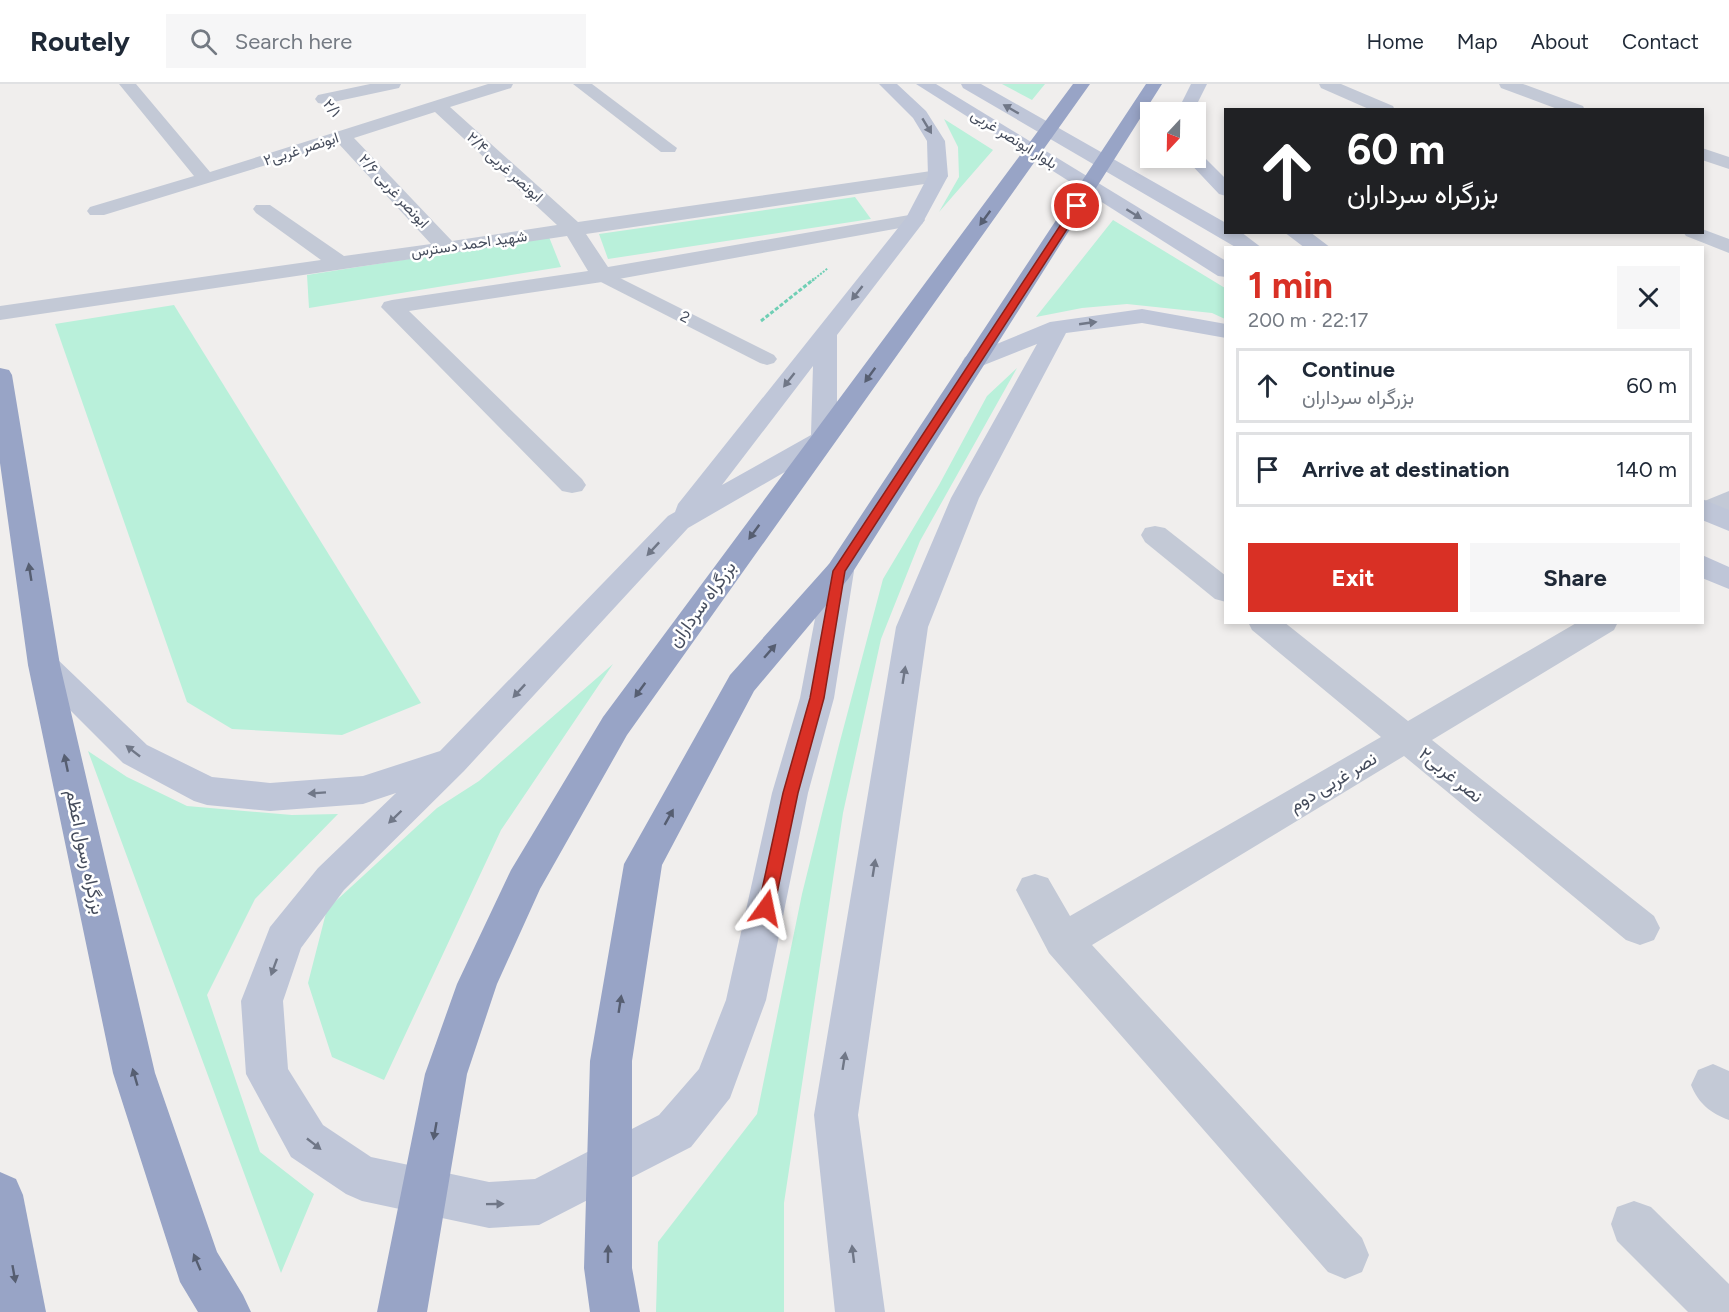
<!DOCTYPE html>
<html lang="en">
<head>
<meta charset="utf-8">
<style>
	:root { --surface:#fff; --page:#f6f6f7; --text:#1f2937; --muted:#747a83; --line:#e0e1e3; --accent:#d93025 }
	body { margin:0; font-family:Figtree,Vazirmatn,sans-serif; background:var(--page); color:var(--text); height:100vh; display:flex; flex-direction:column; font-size:22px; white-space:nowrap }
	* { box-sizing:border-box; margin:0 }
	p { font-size:20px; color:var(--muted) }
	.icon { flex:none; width:33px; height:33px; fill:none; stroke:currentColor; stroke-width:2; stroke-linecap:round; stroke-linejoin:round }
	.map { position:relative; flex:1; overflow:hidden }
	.details { position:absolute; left:1224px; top:162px; width:480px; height:378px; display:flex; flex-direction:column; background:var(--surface); border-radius:0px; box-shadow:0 3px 9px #0003 }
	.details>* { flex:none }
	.guide { position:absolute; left:1224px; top:24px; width:480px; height:126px; border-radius:0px; box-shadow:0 3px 9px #0003; background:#202124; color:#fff; overflow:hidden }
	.needle { width:39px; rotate:202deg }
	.fabs { position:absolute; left:1140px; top:18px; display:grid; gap:12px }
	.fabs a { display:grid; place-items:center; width:66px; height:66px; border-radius:0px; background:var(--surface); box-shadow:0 3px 9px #0003; font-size:30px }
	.pin { position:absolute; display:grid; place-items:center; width:51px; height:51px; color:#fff; margin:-26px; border:3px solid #fff; border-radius:50%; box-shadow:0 2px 6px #0007 }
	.me { position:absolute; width:66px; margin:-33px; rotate:12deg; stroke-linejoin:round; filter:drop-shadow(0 0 4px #0008) }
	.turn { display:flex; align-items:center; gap:21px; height:126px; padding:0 24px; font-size:27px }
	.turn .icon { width:78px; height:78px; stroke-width:2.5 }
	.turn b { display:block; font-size:42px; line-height:51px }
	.round { display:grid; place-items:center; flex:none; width:63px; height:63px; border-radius:0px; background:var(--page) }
	.headline { display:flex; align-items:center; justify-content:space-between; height:102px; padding:0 24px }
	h1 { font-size:36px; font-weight:700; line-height:45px; color:var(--accent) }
	.action { display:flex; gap:12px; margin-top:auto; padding:12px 24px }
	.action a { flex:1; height:69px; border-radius:0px; background:var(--accent); color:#fff; font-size:24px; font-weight:700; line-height:69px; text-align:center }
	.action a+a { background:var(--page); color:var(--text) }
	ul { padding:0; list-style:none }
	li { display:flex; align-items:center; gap:18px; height:75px; margin:0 12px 9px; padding:0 12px; border:3px solid var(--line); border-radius:0px }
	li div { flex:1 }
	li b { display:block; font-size:22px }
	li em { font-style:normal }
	header { display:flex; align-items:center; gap:36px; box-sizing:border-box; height:84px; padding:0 30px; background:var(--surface); border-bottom:2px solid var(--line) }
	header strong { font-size:28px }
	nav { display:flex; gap:33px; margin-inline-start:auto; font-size:21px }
	.search { width:420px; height:54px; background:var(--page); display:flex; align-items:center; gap:15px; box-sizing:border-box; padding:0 21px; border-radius:0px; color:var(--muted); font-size:22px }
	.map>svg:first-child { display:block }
	.green { fill:#b9f0da }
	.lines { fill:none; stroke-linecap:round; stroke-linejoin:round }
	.path-far1 { stroke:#70cfb5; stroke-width:2; stroke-dasharray:2 1.5; stroke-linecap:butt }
	.path { stroke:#70cfb5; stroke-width:3; stroke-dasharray:4 2; stroke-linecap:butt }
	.service { fill:#c3c9d6; fill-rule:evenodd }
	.minor { fill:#c3c9d6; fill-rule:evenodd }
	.secondary { fill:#bfc6d8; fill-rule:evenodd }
	.trunk { fill:#98a4c6; fill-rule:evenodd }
	.oneway { fill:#707787 }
	.oneway2 { fill:#565e71 }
	.route { fill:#d93025; stroke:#8d1f18; stroke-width:1.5 }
	.labels { text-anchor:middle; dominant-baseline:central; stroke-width:5; stroke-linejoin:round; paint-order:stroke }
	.far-street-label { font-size:15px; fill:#454c5c; stroke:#fff }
	.street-label { font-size:18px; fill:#454c5c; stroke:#fff }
</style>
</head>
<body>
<header>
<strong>Routely</strong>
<div class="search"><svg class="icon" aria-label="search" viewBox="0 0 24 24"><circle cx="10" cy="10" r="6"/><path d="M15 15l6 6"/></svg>Search here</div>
<nav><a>Home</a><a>Map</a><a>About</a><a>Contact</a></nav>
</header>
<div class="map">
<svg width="1729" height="1228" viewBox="0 0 1729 1228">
	<rect width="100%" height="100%" fill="#f0eeed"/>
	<g class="green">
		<path d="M1002,0h43l-13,16z"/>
		<path d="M944,35l49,31 -54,62 20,-35 -1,-30z"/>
		<path d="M855,113l16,22 -263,40 -9,-25z"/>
		<path d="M1113,136l112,68v31l-13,-6 -85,-9 -45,4 -46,9z"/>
		<path d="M549,153l12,30 -252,41 -2,-33z"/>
		<path d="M174,221l247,398 -79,32 -110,-6 -45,-27 -132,-378z"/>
		<path d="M1017,284l-97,173 -39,98 -38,174 -59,390v109h-128l2,-70 99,-128 45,-220 37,-149 44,-166 56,-94 48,-89z"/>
		<path d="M613,580l-112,166 -117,250 -52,-23 -24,-74 19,-74 110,-101 42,-27z"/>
		<path d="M88,667l39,26 60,29 105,9 46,-1 -83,85 -48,96 53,157 54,42 -33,79z"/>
	</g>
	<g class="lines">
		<path class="path-far1" d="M812,197l16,-13"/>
		<path class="path" d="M761,237l53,-42"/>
		<path class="service" d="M602,185l172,86 3,4 -3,4 -7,2 -7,-2 -165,-84 -2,-4 2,-4z"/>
		<g class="minor">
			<path d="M119,0h17l74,88 278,-88h25l-2,4 -61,19 128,115 360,-52 7,2 3,4 -3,4 -7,2 -352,52 22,33 307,-53 7,2 3,4 -3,4 -320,58 -193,29 173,168 4,6 -4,6 -10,2 -10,-2 -181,-184 3,-5 8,-2 196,-29 -21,-35 -567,84v-14l321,-46 -65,-47 -3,-4 3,-4h14l74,51 87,-12 -93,-101 -234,72h-14l-3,-4 3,-4 104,-31zM435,28l122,113 -105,16 -98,-103z"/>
			<path d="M370,0h31l-2,4 -75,16 -6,-1 -3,-4 3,-4z"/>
			<path d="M573,0h19l85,64 -2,4h-14z"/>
			<path d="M1319,0h22l52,22 2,4h-24l-50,-22z"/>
			<path d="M1499,0h24l60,22 2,4h-25l-59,-22z"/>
			<path d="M1702,64l27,9v12l-27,-9z"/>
			<path d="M1702,145l27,10v14l-43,-17 -3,-4h19z"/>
			<path d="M1729,407v20l-12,6 -15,2v-17z"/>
			<path d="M1155,442l10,2 61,48v26l-11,-3 -70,-57 -4,-7 4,-7z"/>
			<path d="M1248,538h36l124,99 170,-99h40l-4,8 -182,110 222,176 6,12 -6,12 -14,5 -14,-5 -222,-184 -312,189 270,293 7,17 -7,17 -17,7 -17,-7 -279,-319 -33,-63 6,-12 13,-4 13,4 22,38 311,-179 -129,-107z"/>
			<path d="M1713,980l16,7v49c-19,-7 -30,-16 -38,-35l7,-15z"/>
			<path d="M1634,1117l17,6 78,77v28h-41l-71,-71 -6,-17 6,-17z"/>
		</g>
		<g class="secondary">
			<path d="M879,0h18l29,27 19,30 3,35 -26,48 -85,111v103l-4,6 -145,84 -224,243 -120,119 -43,58 -18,53 5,68 35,56 48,32 118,25 46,-3 124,-64 40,-46 27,-69 46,-207 28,-95 24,-127 5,-7 10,-3 10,3 5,7 -20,127 -26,95 -42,207 -36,98 -39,49 -152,78 -50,3 -127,-27 -16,-7 -55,-37 -45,-83 -5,-73 29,-74 48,-59 78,-75 -33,11 -93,7 -63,-6 -13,-4 -71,-38 -90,-90 -5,-8 5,-8 11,-4 11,4 92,88 65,32 58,6 93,-7 77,-25 228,-235 7,-4 3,-8 228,-286 22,-42 -1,-35 -14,-23zM813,282l-2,69 -89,50z"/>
			<path d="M916,0h20l290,177v16l-8,-1z"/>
			<path d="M961,0h20l245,139v9h15l21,16h-25l-274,-160z"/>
			<path d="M1191,0h16l-14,28h-16z"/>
			<path d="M1196,69l5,1 25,25v17l-7,-2 -34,-36h11z"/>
			<path d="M1284,148h26l21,16h-26z"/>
			<path d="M1142,225l84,15v14l-84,-15 -76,10 -87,165 -51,129 -70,488 27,197h-50l-21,-197 82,-488 55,-129 86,-154 -63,25 -9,-2 -3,-5 3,-5 85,-35z"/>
			<path d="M1702,415l27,11v21l-27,-11z"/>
			<path d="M1702,471l27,12v22l-27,-11z"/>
		</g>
		<g class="trunk">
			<path d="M1073,0h17l-463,651 -87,154 -43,95 -30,90 -40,238h-50l48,-238 32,-90 54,-114 92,-153z"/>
			<path d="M1146,0h16l-313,494 -95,113 -92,174 -30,196v207l8,44h-50l-6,-44 6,-207 34,-197 106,-189 99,-111z"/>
			<path d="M0,284l9,2 3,5 48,290 95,408 62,179 26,43 8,17h-53l-18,-30 -67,-209 -85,-408 -28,-202z"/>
			<path d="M0,1088l16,7 7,16 23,117h-46z"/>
		</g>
	</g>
	<defs><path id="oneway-solid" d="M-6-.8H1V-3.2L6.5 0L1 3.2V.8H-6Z" transform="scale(1.5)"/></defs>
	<g class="oneway">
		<use href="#oneway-solid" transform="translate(1011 25) rotate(-150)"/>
		<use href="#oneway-solid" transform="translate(927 42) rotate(59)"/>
		<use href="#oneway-solid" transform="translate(1134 130) rotate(32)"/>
		<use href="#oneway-solid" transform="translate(857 209) rotate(128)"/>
		<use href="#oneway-solid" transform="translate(1088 239) rotate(-8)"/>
		<use href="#oneway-solid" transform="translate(789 296) rotate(128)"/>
		<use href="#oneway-solid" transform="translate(653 465) rotate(133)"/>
		<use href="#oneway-solid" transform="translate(904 591) rotate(-81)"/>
		<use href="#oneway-solid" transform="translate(519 607) rotate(133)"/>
		<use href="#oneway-solid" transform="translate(133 667) rotate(-142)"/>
		<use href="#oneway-solid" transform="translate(317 709) rotate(176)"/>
		<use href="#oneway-solid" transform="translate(395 733) rotate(136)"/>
		<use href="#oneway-solid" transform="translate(874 784) rotate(-81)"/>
		<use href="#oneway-solid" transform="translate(274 883) rotate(110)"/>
		<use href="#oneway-solid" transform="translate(844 977) rotate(-81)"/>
		<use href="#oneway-solid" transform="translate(314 1060) rotate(38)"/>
		<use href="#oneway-solid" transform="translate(495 1120) rotate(-1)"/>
		<use href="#oneway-solid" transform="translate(853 1170) rotate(-97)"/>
	</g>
	<g class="oneway2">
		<use href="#oneway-solid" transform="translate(985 134) rotate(126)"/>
		<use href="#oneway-solid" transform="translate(870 291) rotate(126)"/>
		<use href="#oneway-solid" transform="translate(754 448) rotate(126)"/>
		<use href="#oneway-solid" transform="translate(30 488) rotate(-99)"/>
		<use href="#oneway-solid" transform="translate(770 567) rotate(-49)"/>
		<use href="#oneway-solid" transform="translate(640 606) rotate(126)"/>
		<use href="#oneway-solid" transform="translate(66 679) rotate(-102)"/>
		<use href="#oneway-solid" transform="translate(669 733) rotate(-61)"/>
		<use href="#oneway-solid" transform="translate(620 920) rotate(-81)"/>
		<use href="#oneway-solid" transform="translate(135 993) rotate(-106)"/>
		<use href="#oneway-solid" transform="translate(435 1047) rotate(100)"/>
		<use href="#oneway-solid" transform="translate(608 1170) rotate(-89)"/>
		<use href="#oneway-solid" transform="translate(197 1178) rotate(-113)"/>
		<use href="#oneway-solid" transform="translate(14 1190) rotate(80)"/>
	</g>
	<path class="route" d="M1077,119l5,3 -237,365 -21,127 -26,95 -24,115 -3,5 -5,2 -6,-2 -2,-5 25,-115 27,-95 23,-127 240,-365z"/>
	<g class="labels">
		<g class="far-street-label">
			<text transform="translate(332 24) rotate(51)">۲/۱</text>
			<text transform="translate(1014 55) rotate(32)">بلوار ابونصر غربی</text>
			<text transform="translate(301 65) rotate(-18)">۲ابونصر غربی</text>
			<text transform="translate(505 83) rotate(42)">ابونصر غربی ۲/۴</text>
			<text transform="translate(394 107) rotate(47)">ابونصر غربی ۲/۶</text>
			<text transform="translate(469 160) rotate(-8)">شهید احمد دسترس</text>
			<text transform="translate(685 233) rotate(27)">2</text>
		</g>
		<g class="street-label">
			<text transform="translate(702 520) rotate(-54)">بزرگراه سرداران</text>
			<text transform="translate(1451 691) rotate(39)">نصر غربی۲</text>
			<text transform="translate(1333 698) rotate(-31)">نصر غربی دوم</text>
			<text transform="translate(85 768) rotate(78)">بزرگراه رسول اعظم</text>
		</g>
	</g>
</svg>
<div class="fabs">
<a><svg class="needle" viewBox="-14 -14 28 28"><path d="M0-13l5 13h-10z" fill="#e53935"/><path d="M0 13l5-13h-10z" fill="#747a83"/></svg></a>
</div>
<div class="pin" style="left:1077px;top:122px;background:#d93025"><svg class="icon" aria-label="arrive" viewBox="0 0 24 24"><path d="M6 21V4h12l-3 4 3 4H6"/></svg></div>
<svg class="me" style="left:766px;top:824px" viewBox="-20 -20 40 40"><path d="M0-17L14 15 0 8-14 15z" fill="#d93025" stroke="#fff" stroke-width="4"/></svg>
<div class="guide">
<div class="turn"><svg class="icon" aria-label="ahead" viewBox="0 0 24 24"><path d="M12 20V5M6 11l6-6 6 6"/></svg><div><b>60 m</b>بزرگراه سرداران</div></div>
</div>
<section class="details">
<div class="headline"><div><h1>1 min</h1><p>200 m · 22:17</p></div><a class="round"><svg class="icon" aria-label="close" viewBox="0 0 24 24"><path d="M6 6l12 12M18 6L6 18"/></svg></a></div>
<ul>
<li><svg class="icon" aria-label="ahead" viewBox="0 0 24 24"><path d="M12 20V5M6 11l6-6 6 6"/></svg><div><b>Continue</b><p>بزرگراه سرداران</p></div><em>60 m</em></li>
<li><svg class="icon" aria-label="arrive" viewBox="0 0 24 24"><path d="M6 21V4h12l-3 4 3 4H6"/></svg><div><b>Arrive at destination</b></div><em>140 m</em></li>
</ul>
<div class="action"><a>Exit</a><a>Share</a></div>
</section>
</div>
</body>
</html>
